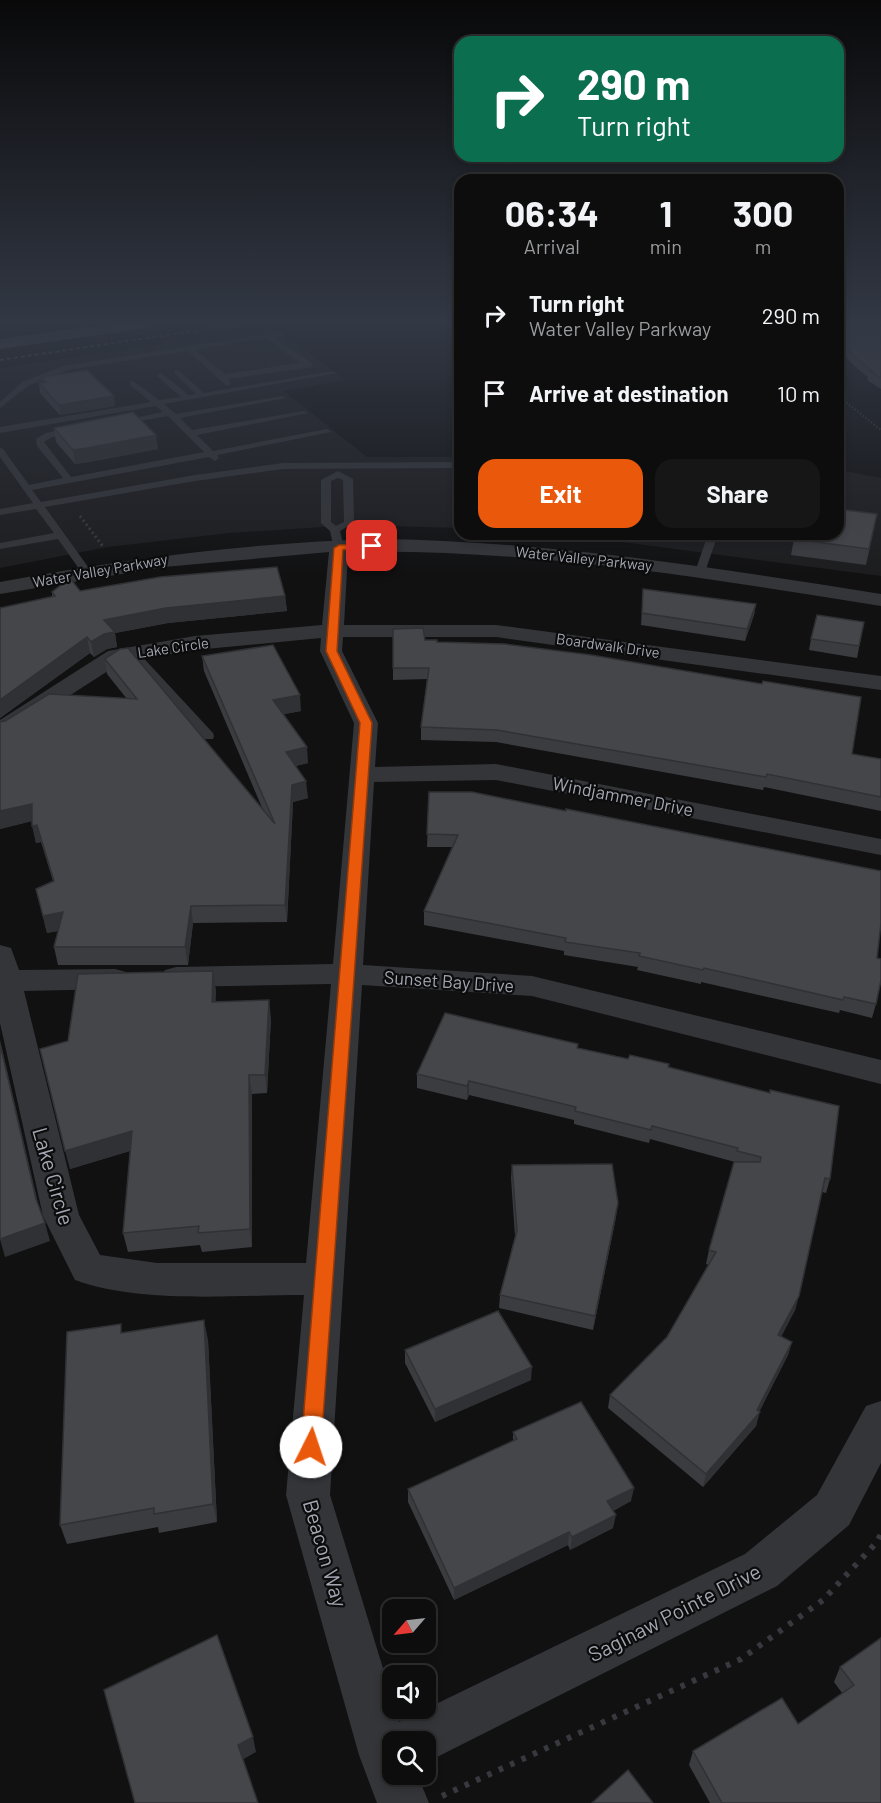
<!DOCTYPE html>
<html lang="en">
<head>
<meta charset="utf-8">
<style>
	:root { --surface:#0d0d0e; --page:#161617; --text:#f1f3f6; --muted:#9a9c9e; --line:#2d2d2e; --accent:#ea580c }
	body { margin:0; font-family:Barlow,sans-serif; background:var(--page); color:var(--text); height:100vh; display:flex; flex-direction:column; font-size:22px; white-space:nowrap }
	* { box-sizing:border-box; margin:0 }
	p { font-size:20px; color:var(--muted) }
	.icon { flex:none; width:33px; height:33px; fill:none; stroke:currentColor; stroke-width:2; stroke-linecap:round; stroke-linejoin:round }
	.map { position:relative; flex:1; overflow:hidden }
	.drawer { position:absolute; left:454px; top:174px; width:390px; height:366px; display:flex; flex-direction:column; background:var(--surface); border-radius:18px; box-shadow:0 3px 9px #0003,0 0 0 2px var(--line) }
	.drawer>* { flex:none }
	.top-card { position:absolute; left:454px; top:36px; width:390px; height:126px; border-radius:18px; box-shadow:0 3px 9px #0003,0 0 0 2px var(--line); background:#0b6e4f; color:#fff; overflow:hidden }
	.needle { width:39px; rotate:242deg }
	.fabs { position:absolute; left:382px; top:1599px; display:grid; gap:12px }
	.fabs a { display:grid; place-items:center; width:54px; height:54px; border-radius:12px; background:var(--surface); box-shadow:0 3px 9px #0003,0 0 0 2px var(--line); font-size:30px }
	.pin { position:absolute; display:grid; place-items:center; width:51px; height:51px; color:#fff; margin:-26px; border-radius:12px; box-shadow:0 3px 9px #0006 }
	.me { position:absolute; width:66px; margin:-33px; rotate:4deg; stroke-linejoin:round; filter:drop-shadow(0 0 4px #0008) }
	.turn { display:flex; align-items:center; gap:21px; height:126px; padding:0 24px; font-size:27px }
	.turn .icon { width:78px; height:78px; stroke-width:2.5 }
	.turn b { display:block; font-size:42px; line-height:51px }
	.eta { display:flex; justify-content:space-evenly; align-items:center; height:102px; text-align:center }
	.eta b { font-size:36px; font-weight:700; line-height:42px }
	.action { display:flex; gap:12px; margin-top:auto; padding:12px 24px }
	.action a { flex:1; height:69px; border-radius:18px; background:var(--accent); color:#fff; font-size:24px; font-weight:700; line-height:69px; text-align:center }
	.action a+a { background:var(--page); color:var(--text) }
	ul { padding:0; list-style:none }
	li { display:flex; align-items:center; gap:18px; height:78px; padding:0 24px }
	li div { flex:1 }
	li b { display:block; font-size:22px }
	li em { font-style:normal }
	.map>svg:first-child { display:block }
	.built { fill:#1d1d1f }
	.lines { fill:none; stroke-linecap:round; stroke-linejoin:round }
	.path-far2 { stroke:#38393e; stroke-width:2; stroke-dasharray:1.5 2; stroke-linecap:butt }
	.path-far1 { stroke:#38393e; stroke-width:3; stroke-dasharray:2 3; stroke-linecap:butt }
	.path { stroke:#38393e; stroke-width:6; stroke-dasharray:4.5 8; stroke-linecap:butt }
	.service { fill:#343539; fill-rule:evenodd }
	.minor { fill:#343539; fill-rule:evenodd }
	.primary { fill:#4f4f55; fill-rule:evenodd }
	.rail { stroke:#4d4e54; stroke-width:2; stroke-dasharray:4 3; stroke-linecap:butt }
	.wall { fill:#3b3c40 }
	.shaded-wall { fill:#303134 }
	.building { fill:#45464a; stroke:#303134; stroke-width:1.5 }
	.route { fill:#ea580c; stroke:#983908; stroke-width:1.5 }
	.labels { text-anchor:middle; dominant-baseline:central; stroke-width:4.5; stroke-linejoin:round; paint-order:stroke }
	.far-street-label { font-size:15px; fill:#a4a6b2; stroke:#0c0c0d }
	.street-label { font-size:18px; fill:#a4a6b2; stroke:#0c0c0d }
	.near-street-label { font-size:21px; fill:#a4a6b2; stroke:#0c0c0d }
</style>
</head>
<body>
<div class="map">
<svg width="881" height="1803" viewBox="0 0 881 1803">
	<rect width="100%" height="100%" fill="#111112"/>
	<g class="built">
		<path d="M275,328l70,52 -61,11 83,66h93v71l-107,-3 -124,8 -121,14 -108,21v-200z"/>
		<path d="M839,470l42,8v98l-320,-42h277z"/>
	</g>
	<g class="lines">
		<path class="path-far2" d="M838,396l43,34"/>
		<path class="path-far1" d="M80,516l24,32"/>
		<path class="path" d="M442,1796l299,-137 82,-59 54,-58 4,-8"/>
		<g class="service">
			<path d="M279,332l3,4 -9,1 39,26v4l-84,12 3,5 -4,2 -39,-35 -120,19 -40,16 -28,22v-6l22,-20 41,-16zM266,338l34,25 -75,11 -30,-24z"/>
			<path d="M178,370l26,23 129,-22 4,2 -173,31 12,10 106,-18 4,2 -106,20 12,12 112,-19 4,2 -111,22 16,16 114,-22 4,3 -114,23 2,3 -4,3 -6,-4 -177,33 9,12 154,-27 88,-12 177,-1v6l-177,1 -88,12 -150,26 46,64 -5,3 -4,-1 -24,-34 -58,10v-6l54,-10 -18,-24 -36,6v-6l33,-6 -33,-46v-9l3,1 26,36 34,-7 -26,-32 -1,-7 10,-6 29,-6 3,1v4l-26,5 -8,5 27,35 133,-25 -36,-36 -49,9 -4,-3 48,-10 -7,-6 -156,27v-6l151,-25 -21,-17v-4h3l26,19 22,-3 -23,-20 -1,-2 4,-2 28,22 7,-1 -21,-20 -1,-2z"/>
			<path d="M338,471l15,8 1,44 -14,8 4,17 -5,3 -5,-3 -4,-17 -9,-8v-43zM338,478l5,2 1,42 -8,4 -5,-4v-41z"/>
			<path d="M708,534h51l-4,7 -4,1 -34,-5 -12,35 -5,3 -5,-3z"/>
			<path d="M133,650l4,1 76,82 1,3 -1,3h-10l-74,-84v-4z"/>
		</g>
		<path class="minor" d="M385,539c167,3 331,29 496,55v12c-176,-28 -353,-58 -533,-54l-4,73h152l385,51v14l-385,-53h-153l-1,14 36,72 -3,44 121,-3 385,75v16l-385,-75 -122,2 -11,183 169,11 349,84v24l-349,-88 -170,-11 -32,510 63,206v7h2l4,14 346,-168 72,-59 49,-89 15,-5v62l-32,62 -72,61 -346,174 -5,2v-20h-33v32h24l12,29h-52l-18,-48 -73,-260 18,-200c-71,0 -162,9 -229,-15l-32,-64 -43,-193v-78l11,3 8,22 96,-1 11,3 4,7 -4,7 -11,3 -91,2 55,224 21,40 57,8h149l25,-279 -155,3 -11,-3 -4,-7 4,-7 11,-3 157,-3 21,-241 -34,-72 1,-13 -126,12 -73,12 -114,73 -8,2v-17l108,-69 87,-15 127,-11 7,-73 -165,15 -164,27v-12c128,-24 255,-40 385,-43z"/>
		<path class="primary" d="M116,323h39l-8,5 -147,21v-10z"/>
		<path class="rail" d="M0,360l248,-37"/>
	</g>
	<g class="wall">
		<path d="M838,323h43v66l-14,-9 1,-3 -9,-7 -21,-20z"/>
		<path d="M42,377l73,29 -55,9 -20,-22 -1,-10h4z"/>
		<path d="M54,428l104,21 -69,13 -14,2 -19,-22z"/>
		<path d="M877,514l-11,51 -75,-10 3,-16z"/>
		<path d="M643,589l113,15 -2,11 -9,26 -104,-16z"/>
		<path d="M80,591l205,5 2,15 -119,12 -53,10 2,14 -10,2 -13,8 -4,-4 -90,65v-110l52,-11v-5z"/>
		<path d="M864,622l-7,36 -48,-8 2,-11z"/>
		<path d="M425,640l12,2 415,112 29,5v52l-117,-24 -1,3 -267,-48 -75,-2v-13l6,-48 -34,1v-12z"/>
		<path d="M202,656l99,55 -17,3 24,49 -12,3 12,32 -15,4 -6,120 -94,1 -5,42h-130l-4,-18 4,-16 -11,2 -11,-44 17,-8 -12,-39 -5,1 -4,-22 -32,8 127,-130 -20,-25 -2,-15 158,151 -59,-139z"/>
		<path d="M429,792l448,166 -1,46 -4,14 -32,-8 -1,3 -138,-31v2l-64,-14 1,-3 -74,-12v-4l-140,-26v-14l28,-64h-25z"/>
		<path d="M216,990l-1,12 56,16 -4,75 -15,1v153l-50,5 -2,-7 -72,7 -5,-19 7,-82 -60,18 -2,-128z"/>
		<path d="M578,1048l90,19 162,112 -4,14 -4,-1 -27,118 -14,26 11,6 -4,13 -29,57 -3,14 -53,61 -95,-79 2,-13 57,-58 42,-72 -3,-1 3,-14 26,-88 -85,-23 -1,4 -75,-19v-4l-105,-25 -2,5 -50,-12v-14z"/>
		<path d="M512,1165l104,52 -23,113 -94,-22 1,-13 15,-59 -4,-58z"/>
		<path d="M123,1333l85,7 9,182 -58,11 -1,-6 -91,17 -7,-19z"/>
		<path d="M405,1350l126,30 -96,42 -30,-59z"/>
		<path d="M513,1432l118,69 -18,10v17l-43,22 -2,-5 -114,55 -46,-98v-13l105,-48z"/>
		<path d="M881,1638v165h-171l-21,-38 4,-14 105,-27 44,-31 -8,-11 6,-15z"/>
	</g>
	<g class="shaded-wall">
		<path d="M114,396l1,10 -55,9 -1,-10z"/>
		<path d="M156,435l2,14 -69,13 -14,2 -2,-14z"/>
		<path d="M285,596l2,15 -119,12 -53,10 2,14 -10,2 -13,8 -3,-15 13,-22 62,-12z"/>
		<path d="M756,604l-2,11 -9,26 2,-12z"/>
		<path d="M87,637l3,16 -90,65v-18z"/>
		<path d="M300,695l1,16 -26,5 -2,-16z"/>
		<path d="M307,747l1,16 -21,5 -1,-16z"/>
		<path d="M306,781l2,17 -15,4 -6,120 -2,-17 7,-120z"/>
		<path d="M32,804l4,16 -36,9v-18z"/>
		<path d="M37,825l4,17 -5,1 -4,-17z"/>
		<path d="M191,906l2,17 -5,42 -3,-18z"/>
		<path d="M63,912l4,17 -20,4 -4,-17z"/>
		<path d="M213,971l3,19 -1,30 -3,-18z"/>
		<path d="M269,1000l2,18 -4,75 -2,-18z"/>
		<path d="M0,1040l41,176 -5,-17 -36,-155z"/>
		<path d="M249,1075l3,19v153l-2,-18z"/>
		<path d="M469,1081v14l-2,5v-14z"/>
		<path d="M132,1131l4,18 -66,20 -5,-18z"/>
		<path d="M618,1203l-2,14 -23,113 2,-14z"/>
		<path d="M45,1223l5,18 -45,16 -5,-18z"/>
		<path d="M799,1296l-4,14 -20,39 3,-14z"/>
		<path d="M204,1320l4,20 9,182 -4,-18z"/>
		<path d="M792,1342l-4,13 -30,59 2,-2 -4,14 -53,61 3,-13 51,-64z"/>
		<path d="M532,1367l-1,13 -96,42v-13z"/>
		<path d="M634,1488l-3,13 -26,13 2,-13z"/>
		<path d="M616,1515l-3,13 -43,22 2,-13z"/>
		<path d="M569,1532l-1,13 -114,55v-12z"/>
		<path d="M253,1737l3,15 -14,8 -4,-15z"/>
	</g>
	<g class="building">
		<path d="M838,323h43v55l-12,-7h4l-12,-9 -23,-22z"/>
		<path d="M87,370l27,26 -55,9 -20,-22 7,-1 -4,-5z"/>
		<path d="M133,412l23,23 -69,13 -14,2 -19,-22z"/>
		<path d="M838,509l39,5 -8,35 -75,-10 1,-5h43z"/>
		<path d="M277,567l8,29 -119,12 -62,12 11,12 -11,2 -13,8 -4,-5 -87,63v-92l55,-12 -3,-4 18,-14 10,13 80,-14z"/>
		<path d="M643,589l113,15 -9,25 -105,-16z"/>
		<path d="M817,615l47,7 -5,24 -48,-7z"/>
		<path d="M423,628l2,12h12v2l68,2 86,11 171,29 1,-3 98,16 -9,57 29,5v38l-114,-23 -1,3 -269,-47 -76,-3 8,-59h-36v-39z"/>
		<path d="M273,645l27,50 -27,5 34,47 -21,5 20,29 -14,4 -7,120 -94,1 -6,41h-131l9,-35 -20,4 -7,-27 18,-8 -17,-56 -5,1v-22l-32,7v-89l5,-1 44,-27 88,5 -32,-40 15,-10 8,-1 147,176 -73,-168z"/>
		<path d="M429,792h43l94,19v-2l315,62v52l-4,35 4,1v21l-5,24 -32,-7 -1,3 -139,-32 -1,2 -64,-14 1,-3 -75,-11 1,-4 -142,-27 34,-76 -31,-1z"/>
		<path d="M213,971l-1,31 57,-2 -4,75h-16l1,154 -52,4 1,-7 -76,7 9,-102 -67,20 -25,-102 28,-8 10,-67z"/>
		<path d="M445,1013l133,31 -1,4 51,11 2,-4 39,9 -1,3 102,26v-3l69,16 -9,73 -5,-1 -26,118 -21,39 14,7 -35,68 3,2 -54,62 -96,-79 57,-58 49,-85 -7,-2 25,-88h26l1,-5 -24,-6 1,-3 -86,-22 -1,4 -76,-19 1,-4 -107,-26 -2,5 -50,-12z"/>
		<path d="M0,1044l36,155 9,24 -45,16z"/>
		<path d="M612,1164l6,39 -23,113 -95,-21 17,-64 -5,-66z"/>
		<path d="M498,1311l34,56 -97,42 -30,-59z"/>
		<path d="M204,1320l9,184 -59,10v-6l-94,17 7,-193 54,-8v9z"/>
		<path d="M581,1402l53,86 -27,13 9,14 -44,22 -3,-5 -115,56 -46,-99 109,-50 -4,-7z"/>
		<path d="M217,1635l36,102 -15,8 20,58h-123l-31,-113z"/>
		<path d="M881,1638v165h-159l-29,-52 89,-53 16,26 56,-39 -14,-18z"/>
		<path d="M628,1770l25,33h-61z"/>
	</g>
	<linearGradient id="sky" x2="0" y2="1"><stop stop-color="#09090a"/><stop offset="0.56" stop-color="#323844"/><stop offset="1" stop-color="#323844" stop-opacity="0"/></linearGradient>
	<rect width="881" height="575" fill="url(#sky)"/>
	<path class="route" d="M372,543l4,1v4l-33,2 -6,101 35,72 -51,724 -3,7 -7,2 -7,-2 -3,-7 59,-724 -34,-72 8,-103 5,-3z"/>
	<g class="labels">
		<g class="far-street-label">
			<text transform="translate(584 558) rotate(6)">Water Valley Parkway</text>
			<text transform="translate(100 570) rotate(-10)">Water Valley Parkway</text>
			<text transform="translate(608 645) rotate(8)">Boardwalk Drive</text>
			<text transform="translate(173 647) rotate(-8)">Lake Circle</text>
		</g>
		<g class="street-label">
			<text transform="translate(623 796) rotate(11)">Windjammer Drive</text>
			<text transform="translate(449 981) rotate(4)">Sunset Bay Drive</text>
		</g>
		<g class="near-street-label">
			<text transform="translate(54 1176) rotate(74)">Lake Circle</text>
			<text transform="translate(326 1553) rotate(74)">Beacon Way</text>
			<text transform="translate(674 1612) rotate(-27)">Saginaw Pointe Drive</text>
		</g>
	</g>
</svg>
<div class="fabs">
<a><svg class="needle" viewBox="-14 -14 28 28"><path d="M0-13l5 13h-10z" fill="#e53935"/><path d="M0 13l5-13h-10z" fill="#9a9c9e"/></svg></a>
<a><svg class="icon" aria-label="sound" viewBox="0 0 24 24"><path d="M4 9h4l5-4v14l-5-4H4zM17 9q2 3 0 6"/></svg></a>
<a><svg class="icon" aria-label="search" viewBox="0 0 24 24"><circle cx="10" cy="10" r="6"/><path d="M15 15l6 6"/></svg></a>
</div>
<div class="pin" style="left:372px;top:546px;background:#d93025"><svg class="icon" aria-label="arrive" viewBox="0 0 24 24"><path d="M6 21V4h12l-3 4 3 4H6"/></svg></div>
<svg class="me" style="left:311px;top:1447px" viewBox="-20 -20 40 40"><circle r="19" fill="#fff"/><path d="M0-13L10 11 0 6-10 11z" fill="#ea580c"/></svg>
<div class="top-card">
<div class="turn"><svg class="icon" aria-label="right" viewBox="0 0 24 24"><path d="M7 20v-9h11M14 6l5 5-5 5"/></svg><div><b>290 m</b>Turn right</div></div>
</div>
<section class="drawer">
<div class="eta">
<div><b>06:34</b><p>Arrival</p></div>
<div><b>1</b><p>min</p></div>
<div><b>300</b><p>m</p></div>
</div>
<ul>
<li><svg class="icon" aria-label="right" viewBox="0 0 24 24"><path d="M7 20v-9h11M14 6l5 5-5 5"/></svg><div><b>Turn right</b><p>Water Valley Parkway</p></div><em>290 m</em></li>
<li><svg class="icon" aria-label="arrive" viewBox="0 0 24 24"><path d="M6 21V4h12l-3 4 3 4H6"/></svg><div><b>Arrive at destination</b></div><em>10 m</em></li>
</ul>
<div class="action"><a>Exit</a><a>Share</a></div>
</section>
</div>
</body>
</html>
